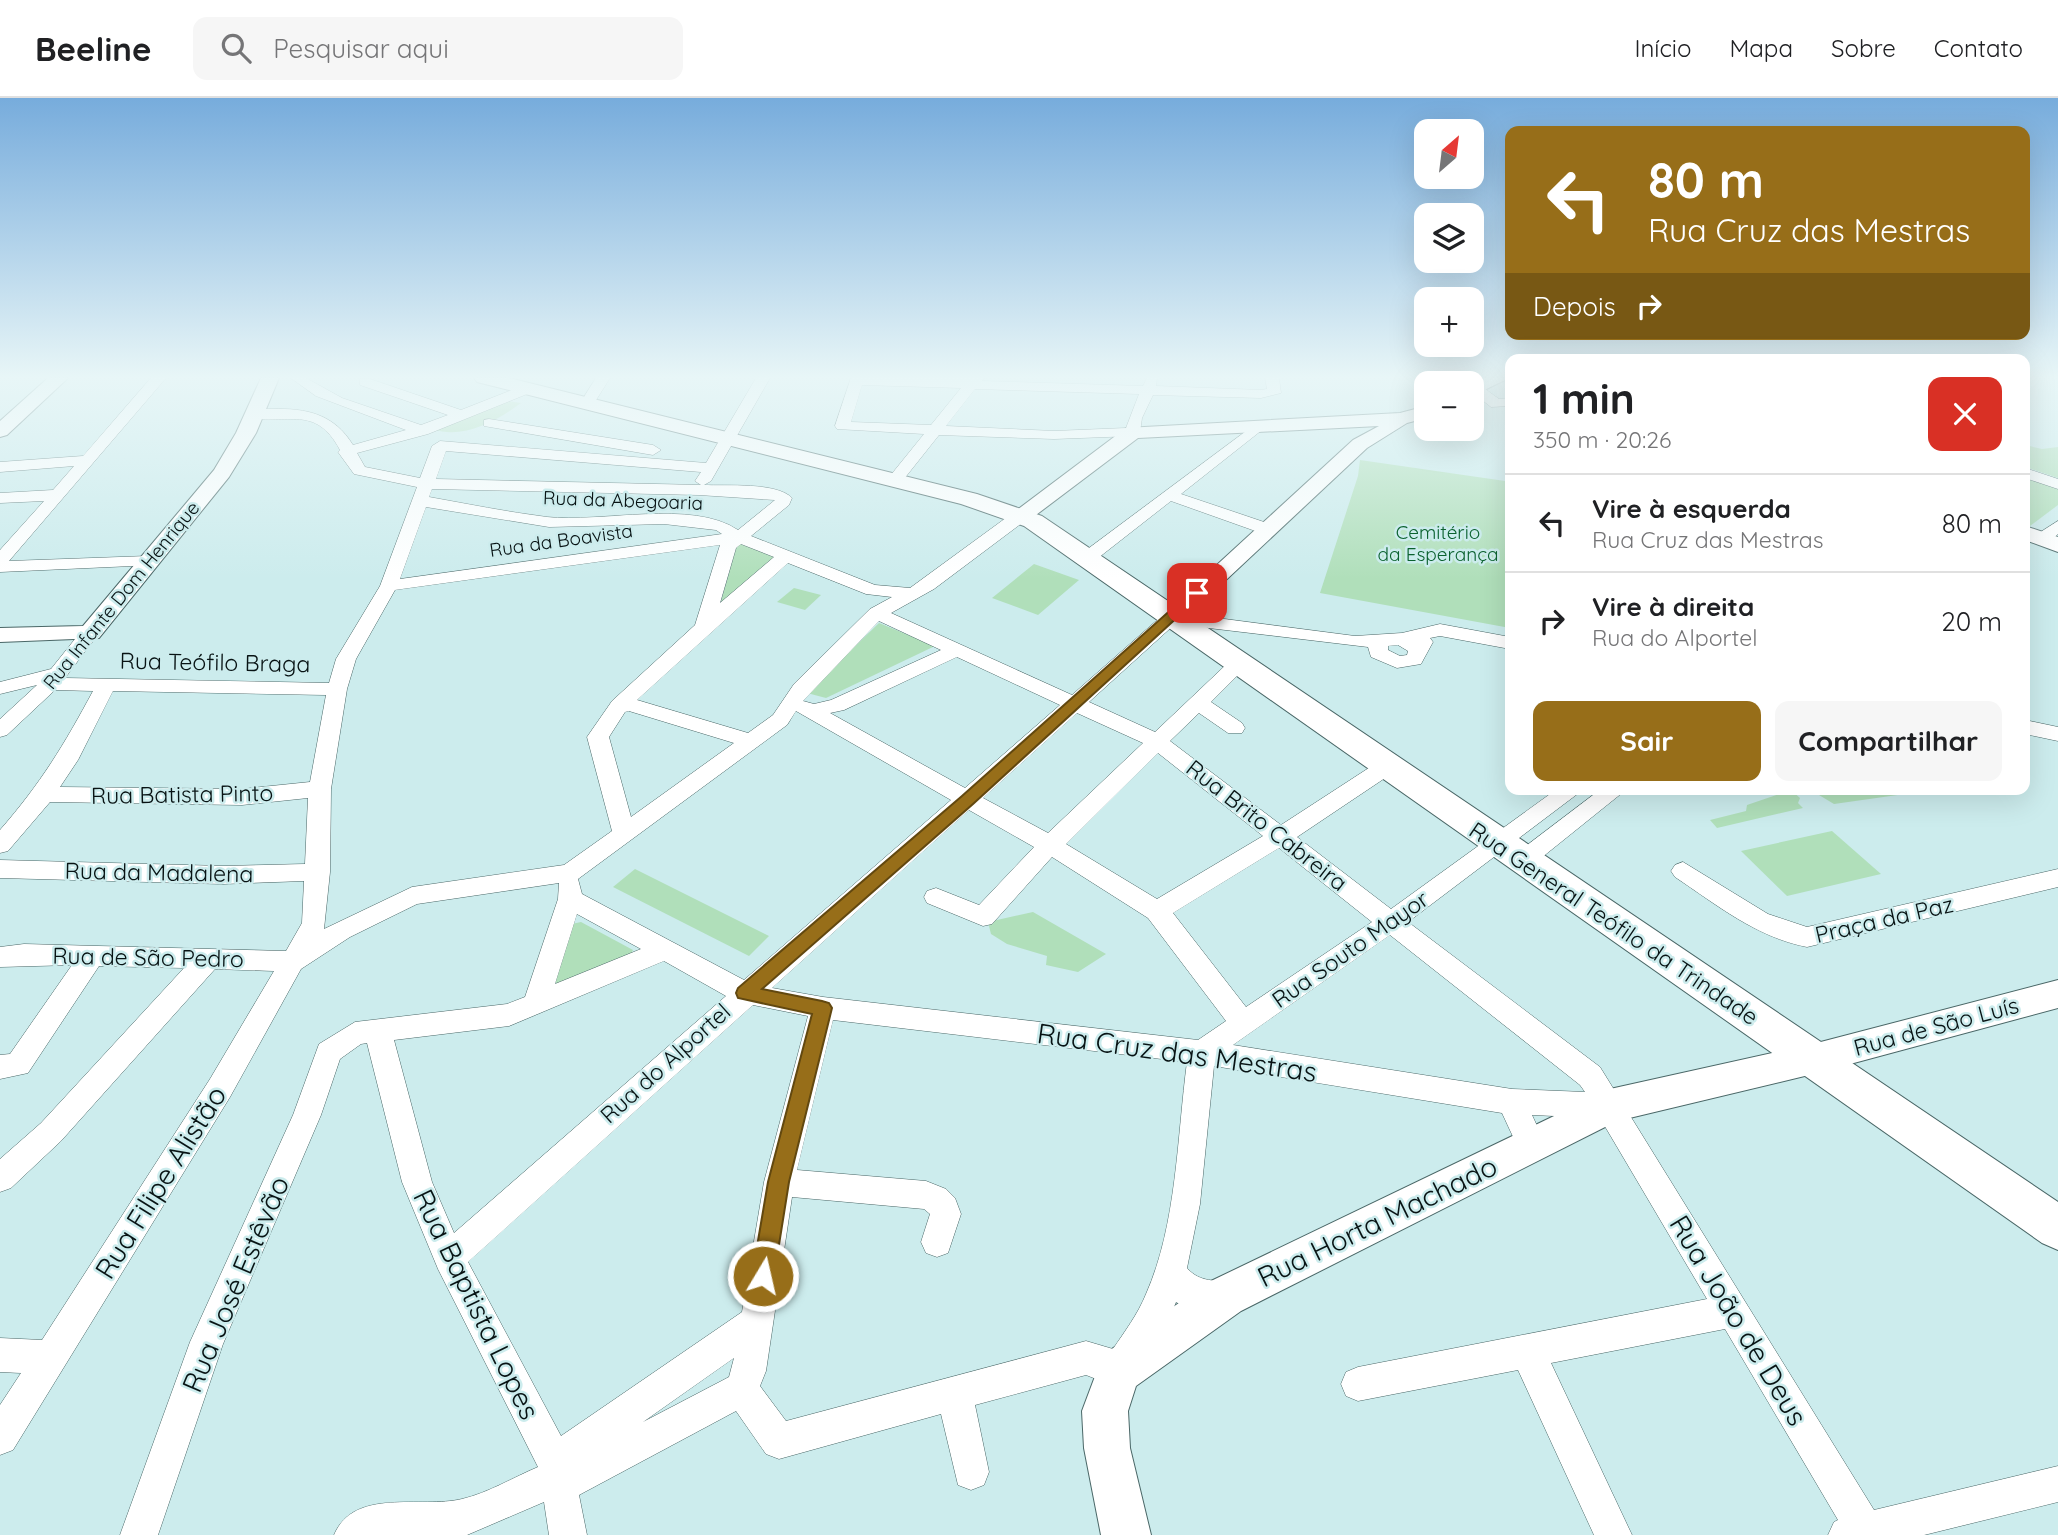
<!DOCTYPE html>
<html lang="pt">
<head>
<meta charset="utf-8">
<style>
	:root { --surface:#fff; --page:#f6f6f6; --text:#202124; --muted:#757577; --line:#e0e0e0; --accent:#976e19 }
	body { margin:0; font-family:Quicksand,sans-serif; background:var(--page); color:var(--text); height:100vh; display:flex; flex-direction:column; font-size:26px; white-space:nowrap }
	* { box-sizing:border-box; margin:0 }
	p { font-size:23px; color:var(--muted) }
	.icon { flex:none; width:38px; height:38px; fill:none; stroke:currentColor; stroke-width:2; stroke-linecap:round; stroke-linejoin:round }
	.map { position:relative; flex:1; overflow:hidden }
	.sheet { position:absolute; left:1505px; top:256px; width:525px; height:441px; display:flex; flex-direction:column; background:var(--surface); border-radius:14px; box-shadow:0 7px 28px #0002 }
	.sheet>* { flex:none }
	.banner { position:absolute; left:1505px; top:28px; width:525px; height:214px; border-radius:14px; box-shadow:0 7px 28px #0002; background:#976e19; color:#fff; overflow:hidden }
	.needle { width:46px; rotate:28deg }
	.controls { position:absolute; left:1414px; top:21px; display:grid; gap:14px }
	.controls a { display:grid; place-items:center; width:70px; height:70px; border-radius:14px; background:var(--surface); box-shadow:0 7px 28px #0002; font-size:35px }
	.pin { position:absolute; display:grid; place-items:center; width:60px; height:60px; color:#fff; margin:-30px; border-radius:14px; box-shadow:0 4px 10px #0006 }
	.me { position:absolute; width:77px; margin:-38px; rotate:9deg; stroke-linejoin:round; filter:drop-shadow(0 0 5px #0008) }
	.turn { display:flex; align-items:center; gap:24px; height:147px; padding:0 28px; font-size:32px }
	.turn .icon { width:91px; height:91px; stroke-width:2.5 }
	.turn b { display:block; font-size:49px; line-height:60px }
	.then { display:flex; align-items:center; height:66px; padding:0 28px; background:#0003; gap:14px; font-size:26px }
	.round { display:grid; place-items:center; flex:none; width:74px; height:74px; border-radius:14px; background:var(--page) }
	.summary { display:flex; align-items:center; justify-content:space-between; height:119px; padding:0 28px }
	h1 { font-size:42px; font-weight:700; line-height:52px }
	.button { display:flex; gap:14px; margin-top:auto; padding:14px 28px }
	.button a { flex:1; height:80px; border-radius:14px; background:var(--accent); color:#fff; font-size:28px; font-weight:700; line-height:80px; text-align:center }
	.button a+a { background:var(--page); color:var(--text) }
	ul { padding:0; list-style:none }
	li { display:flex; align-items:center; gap:21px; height:98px; padding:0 28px; border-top:2px solid var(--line) }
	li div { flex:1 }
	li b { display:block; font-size:26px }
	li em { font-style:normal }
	header { display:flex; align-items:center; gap:42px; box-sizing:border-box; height:98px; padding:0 35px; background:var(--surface); border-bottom:2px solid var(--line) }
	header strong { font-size:33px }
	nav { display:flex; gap:38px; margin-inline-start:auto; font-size:24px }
	.search { width:490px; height:63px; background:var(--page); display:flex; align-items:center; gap:18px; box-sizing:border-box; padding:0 24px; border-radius:14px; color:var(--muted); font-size:26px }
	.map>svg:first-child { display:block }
	.green { fill:#b0dfba }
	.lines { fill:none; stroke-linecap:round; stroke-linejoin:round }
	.minor-casing { stroke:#4a6767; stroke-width:1 }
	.tertiary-casing { stroke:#4a6767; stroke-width:2 }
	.secondary-casing { stroke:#4a6767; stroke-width:2 }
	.minor { fill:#fff; fill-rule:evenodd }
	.tertiary { fill:#fff; fill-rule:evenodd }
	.secondary { fill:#fff; fill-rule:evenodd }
	.route { fill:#976e19; stroke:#624810; stroke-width:2 }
	.labels { text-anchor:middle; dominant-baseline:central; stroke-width:5; stroke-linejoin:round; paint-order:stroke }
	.far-street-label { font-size:19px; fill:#081314; stroke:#cceced }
	.far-park-label { font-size:19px; fill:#0b622f; stroke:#cceced }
	.street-label { font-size:23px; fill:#081314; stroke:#cceced }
	.near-street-label { font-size:28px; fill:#081314; stroke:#cceced }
</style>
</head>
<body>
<header>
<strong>Beeline</strong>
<div class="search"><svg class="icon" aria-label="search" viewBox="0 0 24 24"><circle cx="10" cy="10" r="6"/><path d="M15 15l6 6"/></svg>Pesquisar aqui</div>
<nav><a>Início</a><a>Mapa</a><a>Sobre</a><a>Contato</a></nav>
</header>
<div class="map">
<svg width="2058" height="1437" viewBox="0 0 2058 1437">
	<rect width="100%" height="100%" fill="#cceced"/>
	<g class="green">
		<path d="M508,303l13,2c-24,18 -59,37 -88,26z"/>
		<path d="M1510,345v185l-190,-35 38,-117 2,-16 145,21z"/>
		<path d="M2025,347l17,4 16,-2v31l-33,-11z"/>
		<path d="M2025,380l33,11v16l-28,21 -5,-1z"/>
		<path d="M741,445l34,14 -55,48 16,-57z"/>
		<path d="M1034,466l45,16 -41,35 -46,-17z"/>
		<path d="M794,490l27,7 -16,15 -28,-8z"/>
		<path d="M879,525l56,23 -109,52 -19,-5z"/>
		<path d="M1809,691h122l2,1 -99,14z"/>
		<path d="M1791,692l9,8 -2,5 5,5 -86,20 -7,-8 36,-9 1,-6z"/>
		<path d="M1832,733l49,43 -94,22 -46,-45z"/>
		<path d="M635,771l134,67 -20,20 -136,-69z"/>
		<path d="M1033,814l73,42 -28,18 -32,-7 1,-9 -40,-12 -16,-10 -3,-12z"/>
		<path d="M581,824l52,28 -4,9 -71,26 -9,-8 18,-52z"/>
	</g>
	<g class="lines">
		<defs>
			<g id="minor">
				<path d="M151,280h15l-157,183 139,-5 9,5 -3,4 -154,7v-22l44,-49 -44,2v-10l53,-3 21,-24 -74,6v-10l83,-6z"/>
				<path d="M291,280h15l36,20 79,27 27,-10 -88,-30v-6h10l91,31 61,-24h10v6l-104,42 -71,19 8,14 55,11 12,-32 8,-5 266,22 50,-85h14l-59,103 -7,4c22,1 73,-3 88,13l-3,7 -38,31 124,49 35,3 104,-76h12v8l-92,69 -43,24 181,82 92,-81 7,-2 184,24 47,-3 38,-9 70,13v12l-70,-13 -10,2 3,4 -12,22 -24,4 -26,-11 -3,-10 -193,-23 -86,78 66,30 76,-72h14l3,4 -3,4 -34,34 31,21 3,5 -3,5h-14l-29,-20 -29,28 111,84 97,-63h16l3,5 -3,5 -97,65 94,72 166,-120h27l-176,133 192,145 274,443 184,-44v36l-134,33h-96l6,-13 4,-2 -113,-191 -174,34 81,172h-38l-76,-165 -160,31 -12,-5 -5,-12 5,-12 12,-5 349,-68 -107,-181 -68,-3 14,30 -5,9 -10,4 -10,-4 -19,-41 -288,-47 -14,138 -13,64c14,16 28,10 46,17l4,12 -4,12c-21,8 -38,4 -57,-7 -10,25 -33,76 -57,86l-33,-13 -111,30 14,67 -5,13 -13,5 -13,-5 -17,-71 -162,45 -13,-5 -30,-43 -157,84 8,40h-38l-5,-33 -77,33h-133c20,-48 87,-26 128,-36 26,-6 52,-22 76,-32l-100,-198 -36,-87 -35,-139 -6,1 -21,15 -19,56 -98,229 -65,191h-38l70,-193 103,-227 26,-71 36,-22 152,-18 18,-7 33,-98 1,-16 -142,21 -67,33 -49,32 -71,128 -217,353 -13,5v-50l21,-32 -21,-1v-34l42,2 168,-261 64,-108 -59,-2 -154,172 -50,47 -11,4v-33l41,-36 143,-155 -85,-2 -71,107 -28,6v-24l10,-1 62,-89 -72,2v-20l24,-3 262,7 16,-28 2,-42 -81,3 -223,-6v-18l223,6 82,-2 3,-66 -66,7 -192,-3 -42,49 -8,2v-23c41,-47 64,-85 93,-139l-38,-1 -48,45 -7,2v-18l37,-34 -37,9v-12l51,-13 32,-40 7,-2 9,6 -34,45 264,5 7,-24 44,-73 37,-99 -63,-13 -16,-22 2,-2c-25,-47 -53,-24 -92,-33l-2,-3c7,-6 17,-5 26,-5 35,-1 62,5 81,36l53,-15 -90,-34zM446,353l255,21 -6,9 6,4 -265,-6zM432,391l267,6 76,5 -37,30c-46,-31 -137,-7 -191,-13 -40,-5 -79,-13 -118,-20zM426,409l123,20 115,-3 52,6 6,4 -322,45zM741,446l33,13 -54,46 16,-55zM720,447l-25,80 -83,76 -25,36 25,94 -48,34 -152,22 -88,42 6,-57 1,-83 16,-100 9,-30 39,-69zM788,465l78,31 26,3 -22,12 -76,75 -21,31 -25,18 -111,-33zM879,523l62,29 -110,50 -17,4 -11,-3zM1398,547l10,6 -1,4 -7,1 -12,-6v-4zM957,559l103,48 -95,83 -135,-75 14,-3zM113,593l213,4 -16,87 -68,7 -182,-2 18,-27zM629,613l105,32 -103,74 -22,-80 16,-25zM796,613l155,89 -207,180 -162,-86 -4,-15 209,-154zM1077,615l66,30 -95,90 -65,-35zM1158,655l105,83 -106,63 -91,-55zM969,712l65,37 -55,58 -43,-17 -9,3 -3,6 3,6 56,23 9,-2 60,-67 96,61 78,103 -28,19 -375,-43 -51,-9zM1279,750l93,74 -126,85 -73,-94zM577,816l64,35 -86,35zM1390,837l190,150 5,7 -73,-3 -279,-44zM664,863l62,35 -272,237 -22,-51 -38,-142 115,-14zM753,907l55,11 -44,166 -22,130 -181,124 -93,-174zM833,922l354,42c-10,75 -10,162 -41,232 -8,20 -21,37 -33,55l-27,-8 -300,80 -26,-35 6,-15 26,-174 132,12 6,5 -9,28 5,11 11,4 11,-4 13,-39 -6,-16 -9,-9 -20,-8 -129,-11zM734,1260l-5,19 -86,45z"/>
				<path d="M596,280h14l-19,30h-10l-2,-3z"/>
				<path d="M851,280h133l-2,3 161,5 4,-8h10l-1,8 105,4 6,-1 -2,-11h14l2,15 -20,5 -108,-3 -11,23 -2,14 -7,4 -79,3 -115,-4 -39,49 -6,2 -8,-5 38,-47 -87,-5 -2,-3zM862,287l99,3 -30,37 -80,-3zM975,291l164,5 -13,34 -72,3 -108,-5z"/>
				<path d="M1472,288h9l18,13 11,-1v8l-19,1 -19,-15z"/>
				<path d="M489,321l164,26 8,5 -8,5 -169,-29v-6z"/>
				<path d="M1257,325l5,1v6l-81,64 92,31 2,4 -2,4h-12l-90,-32 -78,61h-12l-3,-4 3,-4z"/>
				<path d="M2025,370l33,11v10l-33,-11z"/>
				<path d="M2058,423v13l-10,9h-12l-2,-4 2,-4z"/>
				<path d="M2025,622l33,7v14l-33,-7z"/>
				<path d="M1601,691h26l-97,78 -8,3 -8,-3 -4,-6 4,-6z"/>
				<path d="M1683,764l85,52 39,13 251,-58v18l-251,60c-51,-10 -90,-42 -132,-70l-4,-6 4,-6z"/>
			</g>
			<g id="tertiary">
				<path d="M48,280h20l-61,57 -7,2v-16z"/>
				<path d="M261,280h18l-23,55 -27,44 -130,161 -99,4v-14l83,-2 131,-156 22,-37z"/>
				<path d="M1485,280h24l-37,18v-12z"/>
				<path d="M1419,310l7,3v7l-19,5 -40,25 -187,175h-18l-3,-5 194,-178 26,-14 -241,12 -110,83 -8,1 -11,-6 117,-88 274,-15z"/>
				<path d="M2025,428l33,11v15l-33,-12z"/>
				<path d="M2058,882v28l-245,66 -196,47 -376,190 -105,75 -8,25 2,37 21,87h-50l-17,-87 -2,-37 21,-56 108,-74 399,-192 203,-45z"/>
			</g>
			<path id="secondary" d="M474,280h35l468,116 65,22 1016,686v48l-16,-7 -1018,-717 -63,-22 -484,-122z"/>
		</defs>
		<use href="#minor" class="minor-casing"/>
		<use href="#tertiary" class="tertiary-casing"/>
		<use href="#secondary" class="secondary-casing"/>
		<use href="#minor" class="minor"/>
		<use href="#tertiary" class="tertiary"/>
		<use href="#secondary" class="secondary"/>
	</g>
	<linearGradient id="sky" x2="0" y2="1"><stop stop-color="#77acdc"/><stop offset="0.58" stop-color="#e8f6f7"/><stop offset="1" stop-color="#e8f6f7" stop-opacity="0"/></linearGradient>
	<rect width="2058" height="481" fill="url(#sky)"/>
	<path class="route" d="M1193,492l11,3 -231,211 -211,185 60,12 7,2 3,5 -43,174 -15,94 -3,8 -8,3 -8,-3 -3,-8 16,-94 44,-168 -74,-16 -2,-5 2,-5 224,-192z"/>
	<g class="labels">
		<g class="far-street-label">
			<text transform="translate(623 402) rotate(2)">Rua da Abegoaria</text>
			<text transform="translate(561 442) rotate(-8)">Rua da Boavista</text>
			<text transform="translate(121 497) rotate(-51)">Rua Infante Dom Henrique</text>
		</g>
		<g class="far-park-label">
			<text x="1438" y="434">Cemitério<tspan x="1438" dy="22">da Esperança</tspan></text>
		</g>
		<g class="street-label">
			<text transform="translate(215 564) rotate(1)">Rua Teófilo Braga</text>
			<text transform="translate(182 696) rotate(-1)">Rua Batista Pinto</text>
			<text transform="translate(1267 727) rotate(38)">Rua Brito Cabreira</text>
			<text transform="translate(159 774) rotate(1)">Rua da Madalena</text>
			<text transform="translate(1884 821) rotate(-13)">Praça da Paz</text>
			<text transform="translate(1614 825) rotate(34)">Rua General Teófilo da Trindade</text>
			<text transform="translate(1350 851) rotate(-35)">Rua Souto Mayor</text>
			<text transform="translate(148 859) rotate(1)">Rua de São Pedro</text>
			<text transform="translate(1936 928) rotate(-15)">Rua de São Luís</text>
			<text transform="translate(665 965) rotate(-42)">Rua do Alportel</text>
		</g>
		<g class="near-street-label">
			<text transform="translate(1177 954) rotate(8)">Rua Cruz das Mestras</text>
			<text transform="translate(160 1084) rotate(-58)">Rua Filipe Alistão</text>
			<text transform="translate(1377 1123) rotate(-26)">Rua Horta Machado</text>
			<text transform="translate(235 1186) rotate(-67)">Rua José Estêvão</text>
			<text transform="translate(477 1206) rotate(64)">Rua Baptista Lopes</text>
			<text transform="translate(1739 1222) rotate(59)">Rua João de Deus</text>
		</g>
	</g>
</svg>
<div class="controls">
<a><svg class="needle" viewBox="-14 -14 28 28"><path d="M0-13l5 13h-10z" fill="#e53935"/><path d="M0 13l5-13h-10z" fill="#757577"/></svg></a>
<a><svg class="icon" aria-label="layers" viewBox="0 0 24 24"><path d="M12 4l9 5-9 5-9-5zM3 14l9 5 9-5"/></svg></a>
<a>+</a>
<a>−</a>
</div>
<div class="pin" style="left:1197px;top:495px;background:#d93025"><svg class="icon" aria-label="arrive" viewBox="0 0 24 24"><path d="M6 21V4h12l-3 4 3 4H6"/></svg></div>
<svg class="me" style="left:763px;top:1178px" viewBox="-20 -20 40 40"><circle r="17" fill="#976e19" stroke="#fff" stroke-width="3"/><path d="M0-11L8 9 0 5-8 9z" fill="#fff"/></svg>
<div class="banner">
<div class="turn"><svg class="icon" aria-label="left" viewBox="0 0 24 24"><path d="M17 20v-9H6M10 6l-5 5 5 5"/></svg><div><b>80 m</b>Rua Cruz das Mestras</div></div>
<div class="then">Depois<svg class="icon" aria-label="right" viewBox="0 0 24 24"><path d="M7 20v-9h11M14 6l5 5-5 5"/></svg></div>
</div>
<section class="sheet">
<div class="summary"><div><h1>1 min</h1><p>350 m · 20:26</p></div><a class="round" style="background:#d93025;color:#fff"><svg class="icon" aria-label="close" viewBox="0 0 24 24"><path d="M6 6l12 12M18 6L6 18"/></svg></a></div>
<ul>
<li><svg class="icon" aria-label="left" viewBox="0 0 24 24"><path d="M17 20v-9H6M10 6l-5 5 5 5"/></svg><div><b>Vire à esquerda</b><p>Rua Cruz das Mestras</p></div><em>80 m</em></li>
<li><svg class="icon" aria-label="right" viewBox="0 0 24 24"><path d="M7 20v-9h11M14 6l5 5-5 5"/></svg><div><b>Vire à direita</b><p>Rua do Alportel</p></div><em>20 m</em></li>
</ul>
<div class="button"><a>Sair</a><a>Compartilhar</a></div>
</section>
</div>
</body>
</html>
